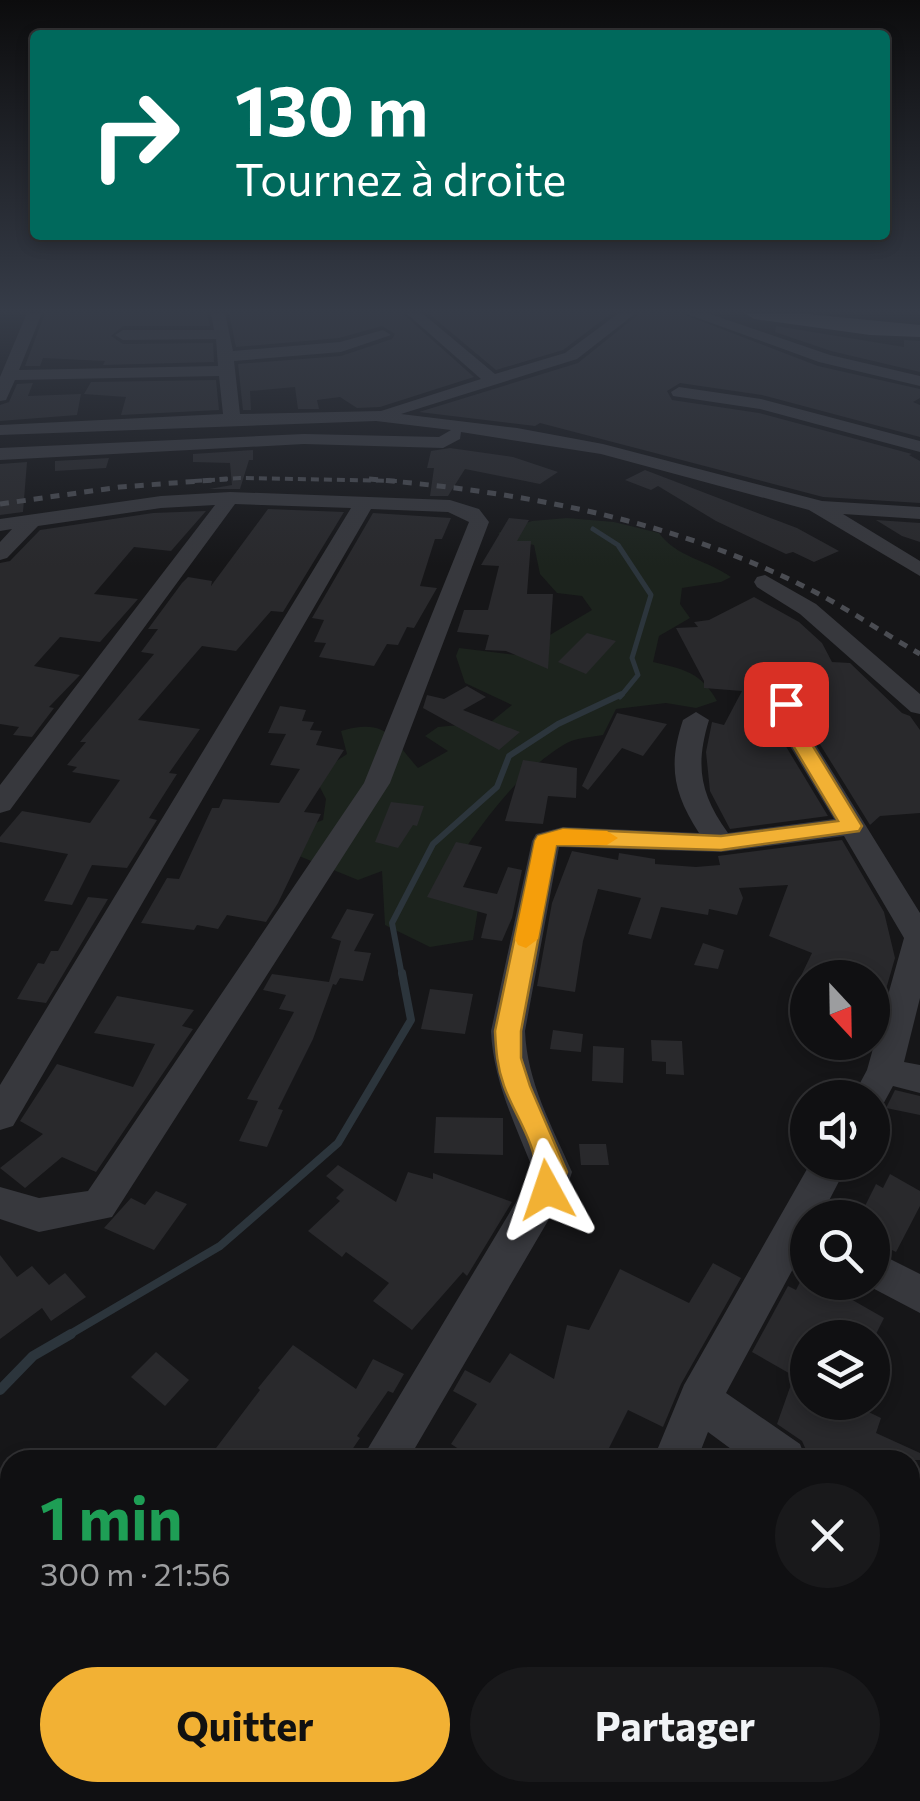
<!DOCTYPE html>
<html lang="fr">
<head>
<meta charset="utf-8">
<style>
	:root { --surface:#101012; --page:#19191b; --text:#f1f3f6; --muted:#9c9d9f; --line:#303032; --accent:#f2b134 }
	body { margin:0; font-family:Commissioner,sans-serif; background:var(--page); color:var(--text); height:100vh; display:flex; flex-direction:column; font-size:38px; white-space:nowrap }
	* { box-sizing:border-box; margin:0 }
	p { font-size:32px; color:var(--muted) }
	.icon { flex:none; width:55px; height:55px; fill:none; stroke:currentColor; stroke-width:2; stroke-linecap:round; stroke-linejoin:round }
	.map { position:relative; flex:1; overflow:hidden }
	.drawer { position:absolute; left:0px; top:1450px; width:920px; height:352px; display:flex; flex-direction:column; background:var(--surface); border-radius:30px 30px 0 0; box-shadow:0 5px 15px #0003,0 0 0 2px var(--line) }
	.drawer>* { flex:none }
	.hud { position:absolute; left:30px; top:30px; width:860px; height:210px; border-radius:10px; box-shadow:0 5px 15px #0003,0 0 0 2px var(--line); background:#00695c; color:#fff; overflow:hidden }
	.needle { width:65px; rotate:158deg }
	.fabs { position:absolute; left:790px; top:960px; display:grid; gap:20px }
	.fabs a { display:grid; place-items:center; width:100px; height:100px; border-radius:50%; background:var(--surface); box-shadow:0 5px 15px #0003,0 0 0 2px var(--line); font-size:50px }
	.pin { position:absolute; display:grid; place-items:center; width:85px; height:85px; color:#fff; margin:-42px; border-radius:20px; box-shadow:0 5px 15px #0006 }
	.me { position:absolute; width:110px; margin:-55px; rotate:355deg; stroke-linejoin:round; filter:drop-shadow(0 0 8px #0008) }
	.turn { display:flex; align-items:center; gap:35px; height:210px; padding:0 40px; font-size:45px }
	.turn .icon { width:130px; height:130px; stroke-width:2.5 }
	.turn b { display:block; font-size:70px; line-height:85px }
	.round { display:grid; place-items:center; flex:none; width:105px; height:105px; border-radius:52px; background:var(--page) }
	.headline { display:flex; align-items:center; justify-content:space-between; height:170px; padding:0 40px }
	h1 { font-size:60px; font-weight:700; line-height:75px; color:#1e9e55 }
	.cta { display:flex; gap:20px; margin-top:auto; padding:20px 40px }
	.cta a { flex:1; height:115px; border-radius:60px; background:var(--accent); color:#111; font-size:40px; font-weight:700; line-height:115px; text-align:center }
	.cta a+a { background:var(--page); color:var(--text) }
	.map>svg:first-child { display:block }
	.green { fill:#1c231d }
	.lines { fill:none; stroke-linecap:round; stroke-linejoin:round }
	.stream-far3 { stroke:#2c353c; stroke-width:5 }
	.stream-far2 { stroke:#2c353c; stroke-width:6 }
	.stream-far1 { stroke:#2c353c; stroke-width:8 }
	.stream { stroke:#2c353c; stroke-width:10 }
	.building { fill:#29292c }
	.minor { fill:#37383d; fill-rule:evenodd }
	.major { fill:#53555c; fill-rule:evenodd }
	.rail-far1 { stroke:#4a4c52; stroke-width:4; stroke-dasharray:8 5; stroke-linecap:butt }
	.rail { stroke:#4a4c52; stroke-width:5; stroke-dasharray:9 8; stroke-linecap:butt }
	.route { fill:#f2b134; stroke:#9d7322; stroke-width:2.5 }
	.slow { fill:#f59e0b }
</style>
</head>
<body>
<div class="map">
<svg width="920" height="1801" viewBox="0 0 920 1801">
	<rect width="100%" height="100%" fill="#161618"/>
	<path class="green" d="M567,518l47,4 45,11c17,24 48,27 72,44l-10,5 -39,6 -2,16 10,14 -31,18 -6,26c30,7 48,10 64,39l-21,7 -30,-5 -50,6 -13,26c-12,2 -28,3 -38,9 -56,34 -94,95 -128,148l41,17 -5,31 -43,7 -45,-22 -3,-54 -24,9 -59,-24 -21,-19 45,-17 3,-21 -12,-23 33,-22 -6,-23c47,-13 49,6 77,37l30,-17 -23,-15 13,-9 53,-5 21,-17 -47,-22 -9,-27 3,-8 66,8 8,-11 59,-35 -10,-14 -25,-3 -17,-19 -6,-29 -25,-5 -11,-7 34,-12z"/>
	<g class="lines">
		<path class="stream-far3" d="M593,529l25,16 33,50 -19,63 6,17 -18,22"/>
		<path class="stream-far2" d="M402,976l-10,-53 41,-79 64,-57 12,-31 49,-32 64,-30"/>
		<path class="stream-far1" d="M67,1336l153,-90 118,-103 73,-123 -9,-47"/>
		<path class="stream" d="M0,1390l33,-34 38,-22"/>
	</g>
	<g class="building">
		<path d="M45,313h162l3,13h-87l-12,10 12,8 90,-1 1,19 -111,3 2,-4 -62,-3 -3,8h-15z"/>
		<path d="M229,313h173l72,64 -94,30 -23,1 -17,-11 -23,3 2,9h-21l-3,-22 -45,4 1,19h-8l-5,-46 103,-8 51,-17 3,-5 -13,-8 -43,12 -103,9z"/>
		<path d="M428,313h184l-49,37 -67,20z"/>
		<path d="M640,313h40l138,53 102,23v9l-7,4 7,3v32l-158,-42 -82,-12 -13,8 5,9 87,13 153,41 -3,1 11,6v42l-97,-6 -283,-74 -5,3 -116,-14 159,-49z"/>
		<path d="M776,326l128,21v-7l16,1v31l-89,-21 -56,-19z"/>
		<path d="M216,380l3,30 -98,5 5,-18 -42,-3 7,-12z"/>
		<path d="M33,383l-5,13 53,-2 -4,21 -77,6v-16l9,-3 8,-18z"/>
		<path d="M450,448l63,9 45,15 -18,12 -75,-15 -17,27h-18l4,-28h-7l4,-17z"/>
		<path d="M253,450v10h-4l-9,29h-31l23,-4 -2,-22 -37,-1v-8z"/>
		<path d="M109,458l-3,10 -51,3v-10z"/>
		<path d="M27,462l-4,50 -23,3v-51z"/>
		<path d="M645,470l152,58 42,23 -25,11 -21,-10 -7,2 -70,-33 -58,-35 -7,4 -26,-10z"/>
		<path d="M268,509l76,3 -61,100 -12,-1 -35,40 -34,-5 -64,74 62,9 -31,44 8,1 -28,44 8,2 -30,48 -35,-3 -20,40 -28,-4 24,-47 -68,-12v-5l22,-26 68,12 30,-43 -48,-8 5,-5 -10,-2 19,-23h-6l74,-88 -13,-2 17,-23h-10l34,-46 6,-6 24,4 -1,5z"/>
		<path d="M206,511l-35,40 -37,-4 -40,47 44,5 -38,43 -40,-5 -26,29 46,9 -31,32 5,1 -22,29 -19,-2 6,-8 -19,-3v-161l10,-2 30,-31 113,-17z"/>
		<path d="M373,513l78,5 -9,21h-7l-15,47 17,2 -23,40 -7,-1 -9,18 -11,-1 -13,22 -55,-9 7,-14 -12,-1 10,-22 -12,-2z"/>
		<path d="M509,518l20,2 -12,21h14l-4,53h26l-5,75 -42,-18 -21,-1 4,-15 -32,-3 7,-22h24l11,-44 -18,-1z"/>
		<path d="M876,520l44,3v19l-18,-6z"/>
		<path d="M754,597l45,25 23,21 10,19 18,1 52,50 8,3 10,14v83l-40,3 -10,9 -70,-113 1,-10 -16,-9 -11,4 -7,18 61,101 -98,13 -20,-38 -4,-39 6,-30 12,3 18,-34 -38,-3v-7l-28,-53 22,-1 -4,-5 15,-2z"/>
		<path d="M587,633l29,8 -30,33 -28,-12z"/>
		<path d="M467,686l19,11 -23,13 57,22 -21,18 -76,-42 4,-13 17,4z"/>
		<path d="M280,706l26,4 -4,11 12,1 -4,8 12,1 -6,14 28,5 -40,62 17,2 -43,89 -12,19 -39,-7 -9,14 -21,-4 -3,5 -53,-7 26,-45 12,1 33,-71h7l4,-9 56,4 21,-34 -30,-4 16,-31 -18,-1z"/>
		<path d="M617,713l50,11 -24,32 -21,-8 -34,42 -6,-4z"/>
		<path d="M523,760l54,8 -1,30 -28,-2 -5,28 -38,-3z"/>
		<path d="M391,802l33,4 -7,20 -4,-1 -15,23 -23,-6z"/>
		<path d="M842,840l42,72 11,46 -15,52 -8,-3v-29h-72l12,-25 -43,-17 19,-51 -49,3 4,10 -6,17 -28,-6 -1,6 -47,-8 -10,32 -23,-5 13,-36 -43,-9 -15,52 -8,51 -38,-6 15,-83 20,-52 46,9 1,-7 36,6v5l41,3 24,-2 -2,-9z"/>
		<path d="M456,842l26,5 -19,40 34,7 11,-27 14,3 -10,48 -10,23 -21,-3 6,-24 -60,-17z"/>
		<path d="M88,897l20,2 -62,104 -29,-4 21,-36 6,1 7,-13h7z"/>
		<path d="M347,909l27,5 -20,37 17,2 -8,28 -23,-3 -4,7 -3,-1 -20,55 -35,70 5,1 -16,37 -28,-6 19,-40 -11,-2 47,-87 -15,-3 7,-14 -23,-5 9,-16 57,8 12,-41 -10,-3z"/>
		<path d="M703,943l21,7 -6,19 -24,-4z"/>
		<path d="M430,989l43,5 -8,40 -44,-5z"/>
		<path d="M117,996l77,14 -12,16 11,3 -97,143 -34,-15 -37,31 -25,-20 43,-34 -23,-13 37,-57 76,23 22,-43 -61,-11z"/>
		<path d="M553,1030l30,4 -2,18 -31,-3z"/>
		<path d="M651,1040l31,1 2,34 -18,-1v-12l-14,-1z"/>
		<path d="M593,1046l31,2 -1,35 -31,-2z"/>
		<path d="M895,1090l25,6v19l-34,-7z"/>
		<path d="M436,1117l67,1v37l-69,-2z"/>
		<path d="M579,1144h27l3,21h-28z"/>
		<path d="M338,1165l58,37 12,-30 25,7v-6l79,29 -45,74 -4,-4 -51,58 -39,-29 16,-18 -43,-31 -4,5 -34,-26 32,-30 -4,-3 8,-8 -18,-14z"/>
		<path d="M890,1174l30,17v15l-24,46 -24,-12v-22h-13l17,-34 7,4z"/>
		<path d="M156,1191l31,13 -33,46 -50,-22 27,-30 14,7z"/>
		<path d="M0,1255l17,22 15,-11 17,19 16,-12 21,24 -35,24 -9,-13 -42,31z"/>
		<path d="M713,1263l28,15 -60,106 -18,43 -35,-17 -25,50h-127l-25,-16 26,-40 -24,-13 12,-21 25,13 20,-30 44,26 13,-54 22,5 31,-61 69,34z"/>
		<path d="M800,1282h21l63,36 -10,20h-66v64h40l33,16 -5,15 44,20v7h-96l-17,-8 -5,-11 -25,-17 17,-48 -42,-24 36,-66 8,4z"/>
		<path d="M293,1345l63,44 17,-30 31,15 -11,19 -5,-2 -31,45 3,2 -15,22h-10l-11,-7 -4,7h-113l53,-70 -2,-2z"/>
		<path d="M156,1352l33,28 -24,26 -34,-29z"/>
	</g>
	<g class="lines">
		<g class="minor">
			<path d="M27,313h15l-23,57 199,-4 -2,-27 -93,1 -8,-5 8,-5h91l-3,-17h14l8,38 107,-9 43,-12 8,5 -50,17 -107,9 6,53 141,-3 100,-32 -75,-66h16l73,61 70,-21 54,-40h17l-59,46 -176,55 116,14 86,16 219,57 98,6v12l-77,-5 77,47v15l-111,-66 -208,-56 -140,-22 -1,7 -17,9 -139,-4 -304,16v-12l304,-14 135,3 12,-7 -75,-9 -376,14v-10l223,-11 -4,-38 -204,4 -9,20 -6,1v-24z"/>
			<path d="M684,313h23l123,42 90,21v10l-101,-24z"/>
			<path d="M679,387l82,12 159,42v11l-160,-43 -87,-13 -2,-4z"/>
			<path d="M230,492l220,8 29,9 10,13 -99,261 -278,434 -73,15 -39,-13v-32l39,11 49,-7 276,-408 105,-261 -21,-10 -77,-3 -358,617 -13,4v-45l351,-577 -116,-4 -225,306 -10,3v-28l215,-280 -54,3 -123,18 -31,32 -7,2v-18l12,-13 -12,2v-12l161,-23z"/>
			<path d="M765,575l51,29 104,90v20l-9,-2 -111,-98 -43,-27 -3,-5 3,-5z"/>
			<path d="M786,697l12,7 -2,9 124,200v85l-16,64 16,3v28l-27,-7 -12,22 -9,3v-13h-20l15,-28 37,-132 -60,-102 -123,16 -162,-5 -34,184c2,51 27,95 47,141l-6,18 -158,270h-47l173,-288c-18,-46 -41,-91 -43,-141l41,-190 4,-7 27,-7 136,6c-26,-40 -31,-68 -16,-113l13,-8 13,8c-14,46 -9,74 19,113l106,-14 -64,-106 7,-14z"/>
			<path d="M811,1162h38l-29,56h-12v23l-82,152 74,51 6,16h-60l-38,-28 -11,28h-44l31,-75z"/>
			<path d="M872,1250l48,24v39l-59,-31h11z"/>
			<path d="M910,1525l10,4v49l-10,-4z"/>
			<path d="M920,1639v84l-10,4v-84z"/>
			<path d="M10,1687v56l-10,4v-55z"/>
			<path d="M910,1783l2,18h-54l2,-9h50z"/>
			<path d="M147,1792h57l4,9h-58z"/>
			<path d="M633,1792h61l4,9h-62z"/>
		</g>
		<path class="major" d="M745,313h52l123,12v12l-50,-2 -116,-16z"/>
		<path class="rail-far1" d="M194,481l46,-3 157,3"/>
		<g class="rail">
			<path d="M369,479c154,13 307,41 446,113 36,19 70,42 105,62"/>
			<path d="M0,504l120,-17 107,-8"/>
		</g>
	</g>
	<linearGradient id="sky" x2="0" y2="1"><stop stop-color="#0c0c0d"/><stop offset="0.55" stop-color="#363c48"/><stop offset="1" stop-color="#363c48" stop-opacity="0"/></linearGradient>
	<rect width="920" height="566" fill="url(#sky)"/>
	<path class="route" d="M786,698l9,6 -3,8 70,114 -3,5 -138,19 -165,-5 -35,186v27l9,28 37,86 -10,26 -10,4 -10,-4 -4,-8c12,-37 -17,-70 -29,-104 -7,-19 -8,-36 -9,-55l40,-190 3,-5 25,-7 158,7 117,-15 -65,-109 6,-12z"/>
	<path class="slow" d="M563,829l44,2 11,7 -11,7h-51l-18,94 -12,9 -8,-3 -3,-6 20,-98 3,-5z"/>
</svg>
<div class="fabs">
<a><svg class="needle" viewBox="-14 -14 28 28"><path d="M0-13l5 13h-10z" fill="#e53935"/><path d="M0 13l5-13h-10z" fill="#9c9d9f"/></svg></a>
<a><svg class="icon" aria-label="sound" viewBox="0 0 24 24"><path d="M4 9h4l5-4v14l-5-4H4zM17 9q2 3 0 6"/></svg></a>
<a><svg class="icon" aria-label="search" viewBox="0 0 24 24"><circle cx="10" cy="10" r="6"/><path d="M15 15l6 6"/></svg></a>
<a><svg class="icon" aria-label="layers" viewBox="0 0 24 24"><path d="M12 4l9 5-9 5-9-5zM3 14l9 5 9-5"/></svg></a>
</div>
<div class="pin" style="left:786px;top:704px;background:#d93025"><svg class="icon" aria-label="arrive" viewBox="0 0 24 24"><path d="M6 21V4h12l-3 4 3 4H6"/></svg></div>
<svg class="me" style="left:547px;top:1190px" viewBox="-20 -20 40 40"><path d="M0-17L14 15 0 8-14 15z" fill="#f2b134" stroke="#fff" stroke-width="4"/></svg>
<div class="hud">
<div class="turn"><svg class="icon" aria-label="right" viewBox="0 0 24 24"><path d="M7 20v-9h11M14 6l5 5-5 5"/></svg><div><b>130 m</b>Tournez à droite</div></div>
</div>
<section class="drawer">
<div class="headline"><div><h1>1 min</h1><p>300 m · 21:56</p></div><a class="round"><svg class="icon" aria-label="close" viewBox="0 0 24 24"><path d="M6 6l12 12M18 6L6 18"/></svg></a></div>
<div class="cta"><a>Quitter</a><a>Partager</a></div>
</section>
</div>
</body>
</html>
